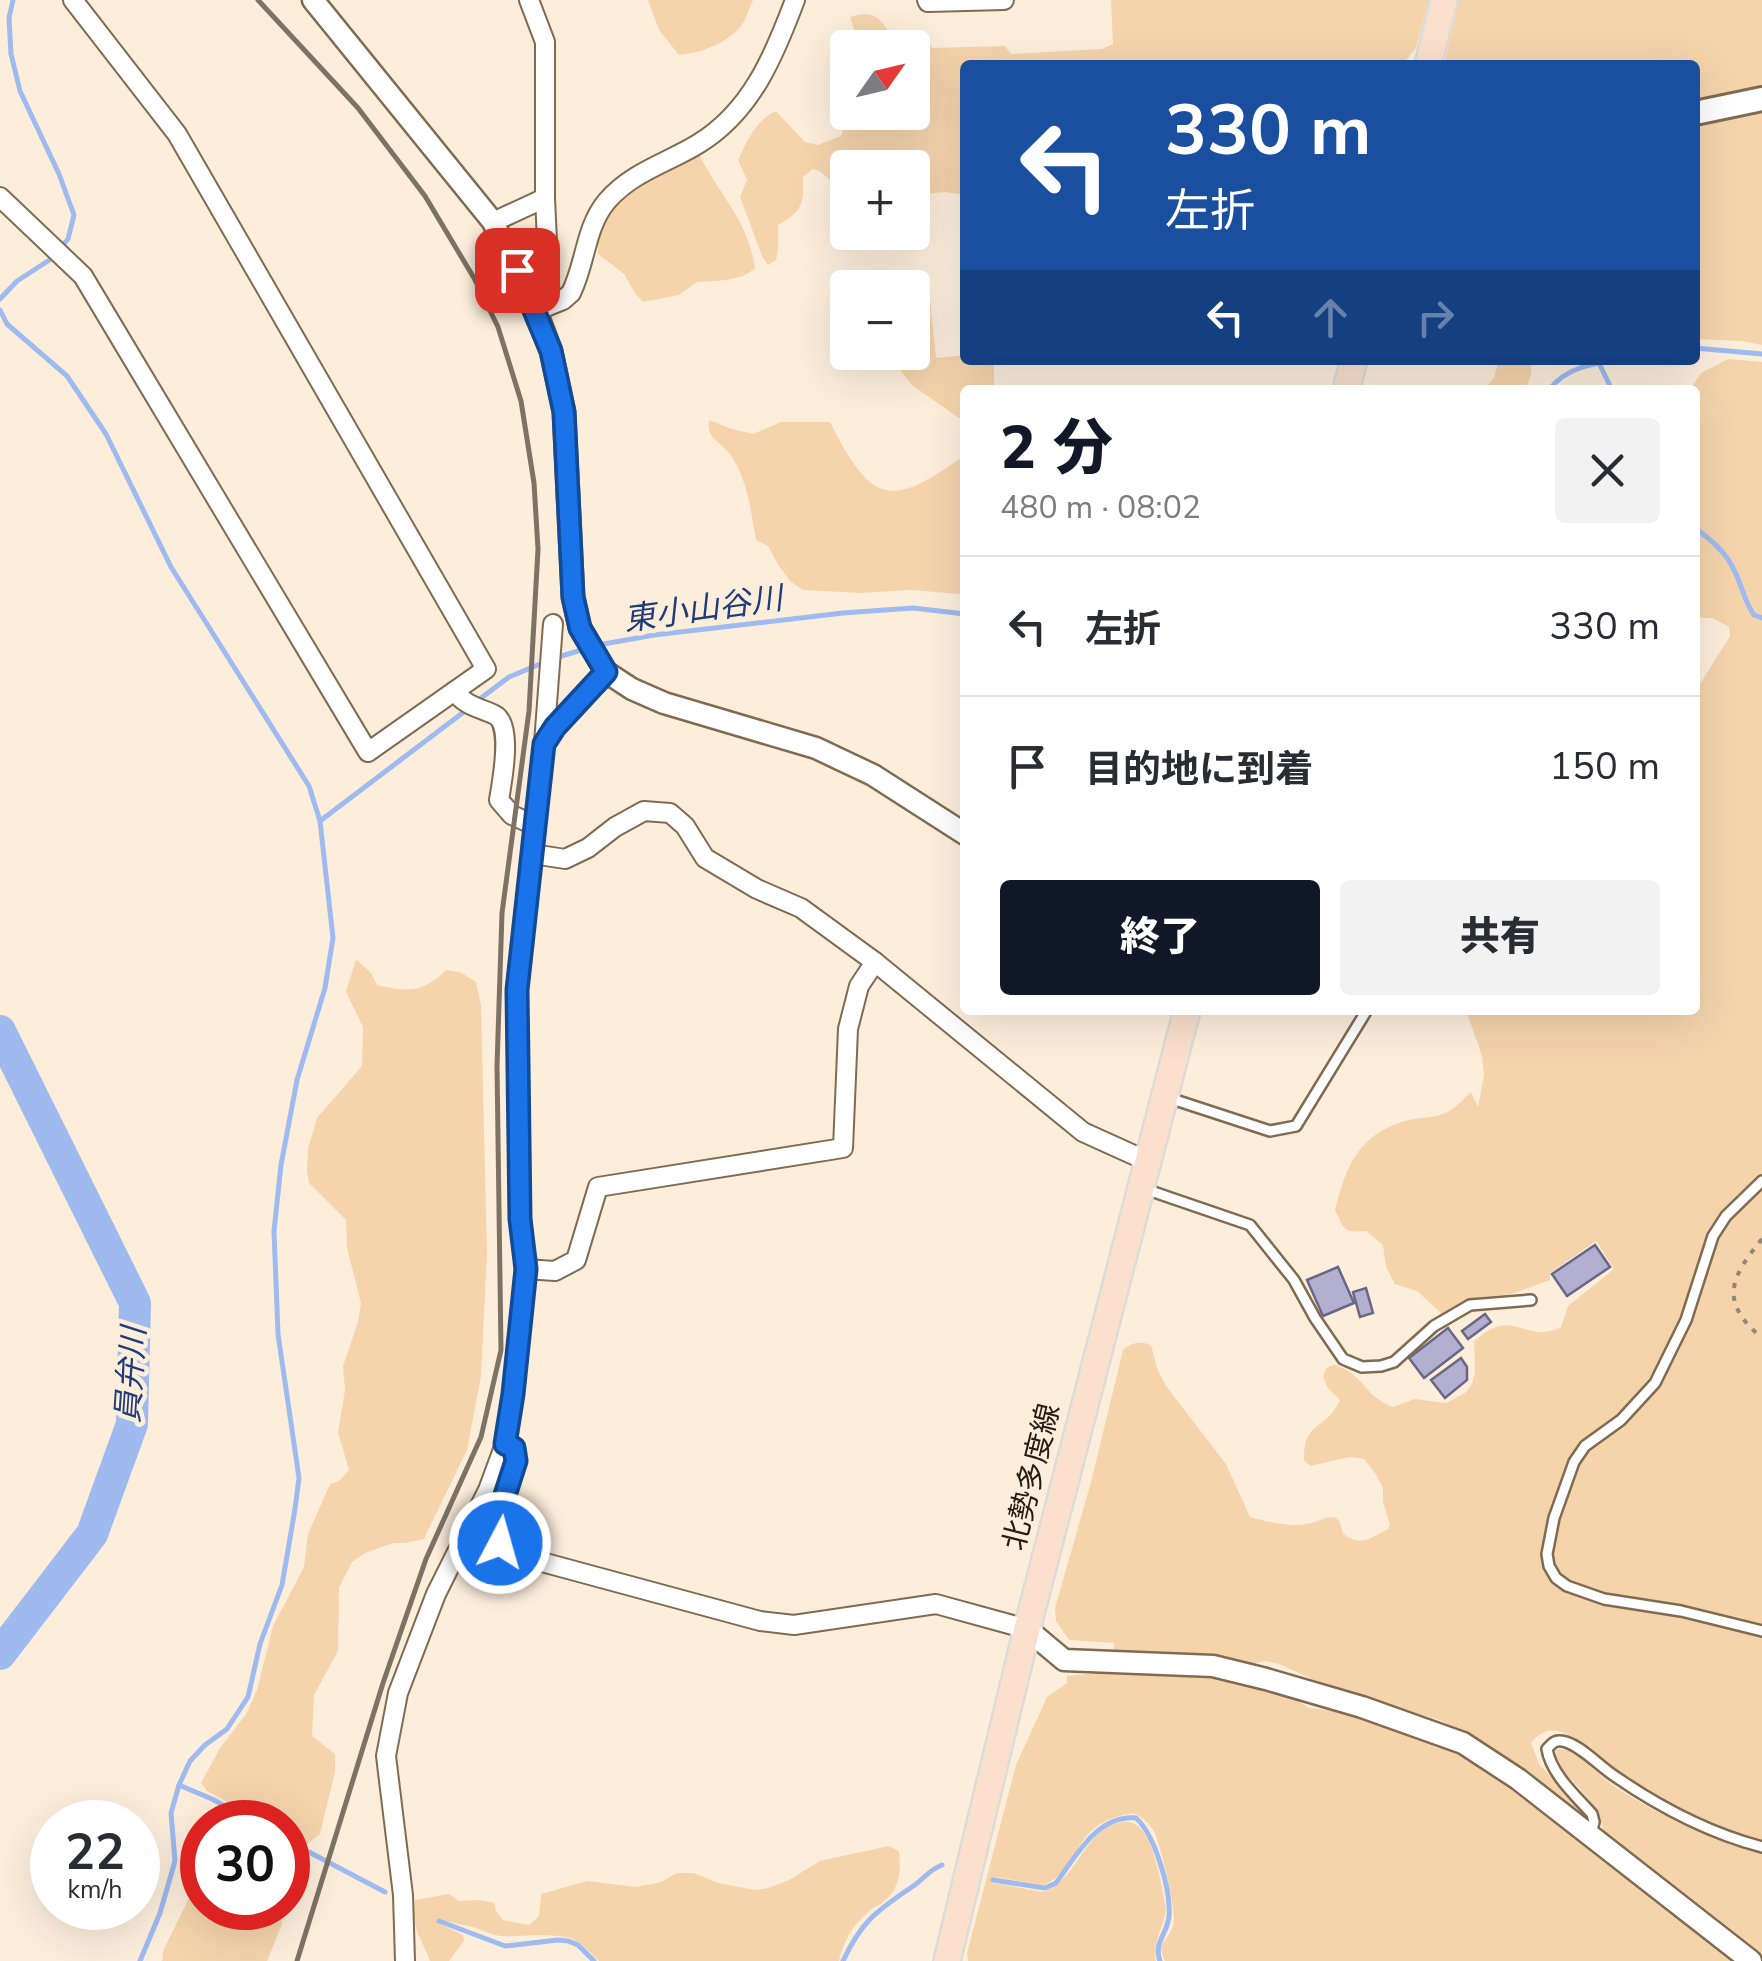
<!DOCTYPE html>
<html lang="ja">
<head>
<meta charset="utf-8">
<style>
	:root { --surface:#fff; --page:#f2f2f3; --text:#2b2b33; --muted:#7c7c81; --line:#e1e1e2; --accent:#111827 }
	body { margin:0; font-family:"Nunito Sans","Noto Sans JP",sans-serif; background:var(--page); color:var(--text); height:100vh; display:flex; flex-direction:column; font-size:38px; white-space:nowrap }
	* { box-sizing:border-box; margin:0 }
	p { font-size:32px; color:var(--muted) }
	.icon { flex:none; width:55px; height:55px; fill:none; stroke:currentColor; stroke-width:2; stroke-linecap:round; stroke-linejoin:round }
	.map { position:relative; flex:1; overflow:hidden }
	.side { position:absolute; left:960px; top:385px; width:740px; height:630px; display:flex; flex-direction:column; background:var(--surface); border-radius:10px; box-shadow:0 10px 40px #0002 }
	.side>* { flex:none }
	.banner { position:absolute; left:960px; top:60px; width:740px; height:305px; border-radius:10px; box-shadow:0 10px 40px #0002; background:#1a4fa0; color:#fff; overflow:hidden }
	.needle { width:65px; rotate:56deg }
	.buttons { position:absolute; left:830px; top:30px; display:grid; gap:20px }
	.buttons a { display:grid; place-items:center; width:100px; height:100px; border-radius:10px; background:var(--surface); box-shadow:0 10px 40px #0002; font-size:50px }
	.speed { position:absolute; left:30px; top:1800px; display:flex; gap:20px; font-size:50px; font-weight:700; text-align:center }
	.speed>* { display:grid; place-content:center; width:130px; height:130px; border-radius:50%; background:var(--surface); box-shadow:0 10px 40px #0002; line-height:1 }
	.speed small { font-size:25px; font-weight:400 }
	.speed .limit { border:15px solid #d22; background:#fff; color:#111 }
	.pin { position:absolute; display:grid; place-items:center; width:85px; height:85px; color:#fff; margin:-42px; border-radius:20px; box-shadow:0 5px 15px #0006 }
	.me { position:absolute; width:110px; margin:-55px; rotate:6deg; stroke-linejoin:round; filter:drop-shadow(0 0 8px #0008) }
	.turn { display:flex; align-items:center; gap:35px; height:210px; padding:0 40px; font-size:45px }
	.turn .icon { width:130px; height:130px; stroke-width:2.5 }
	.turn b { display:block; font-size:70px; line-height:85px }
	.lanes { display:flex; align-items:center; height:95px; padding:0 40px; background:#0003; justify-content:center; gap:50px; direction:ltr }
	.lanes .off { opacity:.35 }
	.round { display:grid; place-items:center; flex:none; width:105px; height:105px; border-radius:10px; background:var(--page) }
	.headline { display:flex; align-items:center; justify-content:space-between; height:170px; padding:0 40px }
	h1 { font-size:60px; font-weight:800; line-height:75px; color:var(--accent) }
	.action { display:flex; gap:20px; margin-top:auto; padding:20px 40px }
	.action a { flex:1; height:115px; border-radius:10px; background:var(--accent); color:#fff; font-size:40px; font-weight:800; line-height:115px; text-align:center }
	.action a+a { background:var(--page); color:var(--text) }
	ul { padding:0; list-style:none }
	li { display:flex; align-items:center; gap:30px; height:140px; padding:0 40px; border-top:2px solid var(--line) }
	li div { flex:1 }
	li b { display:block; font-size:38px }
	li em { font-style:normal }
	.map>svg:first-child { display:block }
	.green { fill:#f5d4ac }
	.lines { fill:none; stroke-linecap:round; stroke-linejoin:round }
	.stream { stroke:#9ebaef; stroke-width:5 }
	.river { stroke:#9ebaef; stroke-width:32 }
	.building { fill:#b2afd0; stroke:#6a6785; stroke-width:2.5 }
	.service-casing { stroke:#806b51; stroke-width:14 }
	.minor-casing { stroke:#806b51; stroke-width:22 }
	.tertiary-casing { stroke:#806b51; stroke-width:25 }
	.secondary-casing { stroke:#806b51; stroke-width:28 }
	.primary-casing { stroke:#dcdbd9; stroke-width:30 }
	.path { stroke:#928677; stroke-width:4; stroke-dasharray:5 8; stroke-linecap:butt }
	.service { stroke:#fff; stroke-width:9 }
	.minor { stroke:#fff; stroke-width:18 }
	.tertiary { stroke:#fff; stroke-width:20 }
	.secondary { stroke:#fff; stroke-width:22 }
	.primary { stroke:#fae0cc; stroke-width:25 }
	.rail { stroke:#7d7264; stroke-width:5 }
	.route-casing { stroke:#114b97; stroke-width:25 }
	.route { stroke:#1a73e8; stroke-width:18 }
	.labels { text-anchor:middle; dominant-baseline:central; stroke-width:9; stroke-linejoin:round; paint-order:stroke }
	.street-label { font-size:30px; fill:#261d12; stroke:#fdeedc }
	.water-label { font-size:32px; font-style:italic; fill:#1e3c7a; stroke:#fdeedc }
</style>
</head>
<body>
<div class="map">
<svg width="1762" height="1961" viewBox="0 0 1762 1961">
	<rect width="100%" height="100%" fill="#fdeedc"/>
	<g class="green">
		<path d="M648,0h105c-3,7 -6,16 -10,23 -14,20 -41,30 -64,32l-20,-25z"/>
		<path d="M1111,0h318l-13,48 -14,17h-437v130l-20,-3 -32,3 -1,-27h-64l-1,14 -16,-1 -10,-9 -8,-3 -10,8c1,28 -1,34 -25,48v25l-2,10 -8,5 -6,-9 -22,-59 7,-17 -9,-20c9,-19 18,-40 38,-49l29,31 13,3 23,-9 4,-17 15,-6 52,-1v-64l-48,-1 -7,-9 -7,-21c35,-11 30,14 53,26l6,-3 5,-7 7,-1 11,16 73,-2 6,8 91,-5 11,-5z"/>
		<path d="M1459,0h303v88l-67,15v-38h-251z"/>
		<path d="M1762,109v236l-20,-4 -47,-2v-215z"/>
		<path d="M699,154c20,41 50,67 56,115l-12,7 -16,4 -30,2 -18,13 -36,7 -8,-9 -11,-19 -26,-20c-6,-56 60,-80 101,-100z"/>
		<path d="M913,294h7l10,5 6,59 29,-3v5h27l2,8v22h-29v32l-52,-36 -27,-33 26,-1z"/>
		<path d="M1728,359l34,3v1480c-47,-12 -94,-36 -134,-63 -19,-13 -43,-36 -63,-46 -13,-6 -26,-1 -34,10l8,21 38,39 8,11 -2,4 -63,-51 -80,-47 -95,-26 -66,-30 -14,-3 -14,3 -31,-7 -101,-4 -6,-4 2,-6 -46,-3 -13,-19 -1,-13 36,-126 32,-132c10,-8 16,-9 28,-5l6,23 9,18 60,78 24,53c18,5 42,11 61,6 9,-2 13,-6 24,-6l5,5 3,12c20,13 26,4 45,-5l2,-4 -7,-23v-14l-8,-15 -11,-14 -14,-2 -40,9 -6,-6c0,-41 21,-28 36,-60l-12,-12 -5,-11 3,-9 8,-3c31,9 29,31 59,42l22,-8 31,4 19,-10 7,-9 3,-12 -1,-31c42,-37 49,5 87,-14l7,-21 46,-37 -18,-28 -46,32v7l-38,14 -33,3 -37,17 -25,-23 -22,-7 -9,-17 -3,-22 -17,-14c-23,2 -22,-2 -31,-21 11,-45 25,-78 74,-90 12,-3 27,-2 38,-8 9,-4 17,-14 24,-20l7,15 6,-32 -2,-19 -16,-46h229v-318l35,-56 -1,-9 -17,-9h-11l-6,-12v-216h-5l11,-17z"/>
		<path d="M1499,360h27l5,4v10l-5,16h-43l11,-12z"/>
		<path d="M709,420l23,9 21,5 28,-12h49c42,83 60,87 135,33v142l-6,-3 -48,-4 -51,3 -57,-3 -13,-9 -11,-15 -11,-20 -12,-6c-5,-28 -9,-64 -27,-87 -10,-12 -23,-15 -20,-33z"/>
		<path d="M356,959l15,14 6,12c31,7 46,8 69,-15l14,2 16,10 5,23 6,249 -6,122 -14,74 -43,89 -19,4h-12l-28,10 -13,9 -13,26 -1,63 -24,44 -2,41 23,18v18l-15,62 -14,11 -18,-10v-13h-23l-58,-31 -6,-8 19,-35 26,-34 11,-24 16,-64 31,-59 4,-33 22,-50 9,-3 10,-11 -11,-38 7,-42 -2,-24 15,-44 3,-19 -14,-55 -1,-28 -37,-37 -2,-12 1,-22 9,-31 45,-52 1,-39 -17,-35z"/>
		<path d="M1126,1670l86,5 76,19 21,14 48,5 103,40 50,31 85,71 142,106h-572c-10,-19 3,-19 8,-35 5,-13 -12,-78 -18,-92 -4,-10 -12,-16 -21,-21 -65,9 -50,54 -90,72l-49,-8 -2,6 50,9c37,-13 40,-65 81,-70 29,-4 37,63 42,85 -1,19 -14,34 -10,54h-188l-1,-8 49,-188 31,-68 20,-14v-7z"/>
		<path d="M1557,1749c22,0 40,26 57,37 45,31 97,51 148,67v103l-159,-121c1,-28 -32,-53 -48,-74l-1,-6z"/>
		<path d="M889,1846l10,5c2,19 1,40 -17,52 -4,3 -10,5 -14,9 -15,13 -25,30 -29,49h-240c-8,-7 -16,-17 -25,-21 -16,-8 -53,-3 -72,-4 -9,0 -15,-4 -23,-7 -13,-5 -23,-4 -38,-10l-3,4 25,12 1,6 -15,20h-19c-8,-21 -21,-37 -15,-61l34,-6 10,7 21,-1 14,3 2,8 7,9 26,5 10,-9 2,-22 46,-13 49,6 25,-5 16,-9h17l24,10 37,7 13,-2 21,-8 31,-19z"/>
		<path d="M202,1880v28h80v16l-15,37h-105l1,-10 29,-59z"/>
	</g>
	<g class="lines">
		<g class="stream">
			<path d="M0,299l17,-18 34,-22 17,-20 6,-24 -15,-41 -39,-83 -9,-37 -2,-36 4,-18"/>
			<path d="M0,310l7,14 60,52 39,58 65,133 138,219 11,35 13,117 -8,50 -28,92 -16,85 -7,66 4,103 21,144 -4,31 -13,76 -22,59 -12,53 -21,32 -22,16 -15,16 -11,24 -8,28 4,48 -15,52 -20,48"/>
			<path d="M1695,348l67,6"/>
			<path d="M1599,363l13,27"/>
			<path d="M1549,390c16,-22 42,-26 68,-30"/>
			<path d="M1695,528c15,11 31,24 39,42 8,15 10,31 20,45l8,3"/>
			<path d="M598,645l56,-10 189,-22 70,-5 52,6"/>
			<path d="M555,658l33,-10"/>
			<path d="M477,701l32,-24 36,-15"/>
			<path d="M320,821l149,-113"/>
			<path d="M179,1785l33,14 42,23"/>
			<path d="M288,1841l97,51"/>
			<path d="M993,1880l52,8 11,-5c20,-27 41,-68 80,-65 19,17 35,72 33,98 -1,17 -16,27 -9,45"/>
			<path d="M439,1921l66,25 53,-6 10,1 10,4 16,16"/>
			<path d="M843,1961c20,-43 36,-51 73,-77 9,-7 15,-15 26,-19"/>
		</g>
		<path class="river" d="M0,1031l135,272 -3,121 -40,110 -92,120"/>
	</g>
	<g class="building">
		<path d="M1595,1245l15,22 -43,29 -15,-22z"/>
		<path d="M1338,1267l16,36 -31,13 -16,-36z"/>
		<path d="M1366,1288l7,25 -13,4 -7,-25z"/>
		<path d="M1485,1314l6,8 -23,17 -6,-8z"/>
		<path d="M1448,1328l15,20 -39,30 -15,-20z"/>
		<path d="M1461,1358l6,9v13l-22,18 -14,-18z"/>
	</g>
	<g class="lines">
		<defs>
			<g id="service">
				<path d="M1169,1098l101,33 26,-5 71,-116"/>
				<path d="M1762,1181l-36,35 -13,20 -27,84 -31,63 -34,37 -36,26 -11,16 -20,56 -7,36 2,12 7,12 11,8 37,13 77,12 81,20"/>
				<path d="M1142,1188l108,37 44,55 21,38 28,41 19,8 19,-1 13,-4 40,-36 36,-21 61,-5"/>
				<path d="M1591,1834l3,-12 -2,-8c-16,-18 -41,-40 -45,-65 6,-7 9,-10 19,-7 18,6 34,25 50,35 45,31 93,56 146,70"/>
			</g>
			<g id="minor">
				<path d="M927,0l1,2 76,-2"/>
				<path d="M0,197l83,79 285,476 118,-83 -309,-535 -104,-134"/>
				<path d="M545,198l5,107"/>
				<path d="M493,222l52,-24v-156l-16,-42"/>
				<path d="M536,311l27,-11 8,-7c15,-30 14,-66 36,-92 25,-29 60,-38 91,-57 53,-32 76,-88 97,-144"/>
				<path d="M455,691c9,15 26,17 40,24 18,10 7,67 4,85l13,15 24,11"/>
				<path d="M544,743l9,-119"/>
				<path d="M533,854l32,5 23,-11 27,-21 29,-16 26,2 15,13 20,32 52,31 44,19 74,54 208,170 64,29"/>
				<path d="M525,1269l30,2 21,-11 22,-73 245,-39 5,-119 11,-43 16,-24"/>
				<path d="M505,1444l9,4 2,13 -21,65 5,17 16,12 244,66 34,4 142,-21 91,25"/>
				<path d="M405,1961l-2,-66 -17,-139 12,-63 38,-99 52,-104 17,-46 8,-50 12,-125 -5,-50 -3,-228 27,-248 11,-16 51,-55"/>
			</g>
			<g id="tertiary">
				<path d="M313,0l180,222 43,89 15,40 13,61 9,185 7,31 26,44 26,17 32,14 152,45 57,27 92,59"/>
				<path d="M1027,1629l37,31 149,6 53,13 96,28 101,36 55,36 233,182"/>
			</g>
			<path id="secondary" d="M1695,113l67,-14"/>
			<g id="primary">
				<path d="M1428,65l16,-65"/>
				<path d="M1346,390l8,-30"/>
				<path d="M947,1961l80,-332 160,-619"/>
			</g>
		</defs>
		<use href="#service" class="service-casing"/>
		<use href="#minor" class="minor-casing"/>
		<use href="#tertiary" class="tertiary-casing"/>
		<use href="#secondary" class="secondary-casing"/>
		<use href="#primary" class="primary-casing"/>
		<path class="path" d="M1762,1239c-31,38 -44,62 0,99"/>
		<use href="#service" class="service"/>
		<use href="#minor" class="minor"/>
		<use href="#tertiary" class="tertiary"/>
		<use href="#secondary" class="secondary"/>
		<use href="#primary" class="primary"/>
		<path class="rail" d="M258,0l100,108 67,88 49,82 24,49 23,74 13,82 4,66 -9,162 -27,202 -5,153 4,284 -20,87 -55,122 -43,124 -86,278"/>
	</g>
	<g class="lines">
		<defs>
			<path id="route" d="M500,1543l-5,-17 21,-65 -2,-13 -9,-4 8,-50 13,-125 -6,-50 -3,-229 27,-246 11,-17 51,-55 -26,-44 -7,-31 -9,-185 -13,-61 -34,-81"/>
		</defs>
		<use href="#route" class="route-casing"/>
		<use href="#route" class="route"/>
	</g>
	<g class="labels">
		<g class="street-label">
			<text transform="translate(1032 1477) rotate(-76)">北勢多度線</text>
		</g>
		<g class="water-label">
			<text transform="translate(703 609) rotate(-8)">東小山谷川</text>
			<text transform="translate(131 1375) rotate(-86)">員弁川</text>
		</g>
	</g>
</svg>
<div class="buttons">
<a><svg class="needle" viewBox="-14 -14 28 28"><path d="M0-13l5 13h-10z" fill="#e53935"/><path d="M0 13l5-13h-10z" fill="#7c7c81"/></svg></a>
<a>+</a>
<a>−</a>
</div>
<div class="speed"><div>22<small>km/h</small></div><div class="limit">30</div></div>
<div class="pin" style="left:517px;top:270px;background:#d93025"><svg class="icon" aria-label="arrive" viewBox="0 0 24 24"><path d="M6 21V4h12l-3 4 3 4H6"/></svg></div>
<svg class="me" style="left:500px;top:1543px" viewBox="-20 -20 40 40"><circle r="17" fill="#1a73e8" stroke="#fff" stroke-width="3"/><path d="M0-11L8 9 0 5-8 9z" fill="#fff"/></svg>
<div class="banner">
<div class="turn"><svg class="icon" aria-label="left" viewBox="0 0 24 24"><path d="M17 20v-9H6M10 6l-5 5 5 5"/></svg><div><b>330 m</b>左折</div></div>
<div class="lanes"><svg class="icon" aria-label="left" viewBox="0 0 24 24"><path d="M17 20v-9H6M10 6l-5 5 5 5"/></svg><svg class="icon off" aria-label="ahead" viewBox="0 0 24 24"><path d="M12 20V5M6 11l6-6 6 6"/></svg><svg class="icon off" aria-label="right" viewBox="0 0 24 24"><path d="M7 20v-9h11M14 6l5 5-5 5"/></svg></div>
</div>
<section class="side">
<div class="headline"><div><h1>2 分</h1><p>480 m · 08:02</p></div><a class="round"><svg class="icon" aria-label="close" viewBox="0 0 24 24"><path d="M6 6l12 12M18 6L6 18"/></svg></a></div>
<ul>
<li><svg class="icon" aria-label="left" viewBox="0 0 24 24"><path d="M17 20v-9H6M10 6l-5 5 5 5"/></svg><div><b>左折</b></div><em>330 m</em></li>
<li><svg class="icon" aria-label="arrive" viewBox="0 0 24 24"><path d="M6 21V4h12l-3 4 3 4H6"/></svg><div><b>目的地に到着</b></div><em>150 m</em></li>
</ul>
<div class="action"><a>終了</a><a>共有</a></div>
</section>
</div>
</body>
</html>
